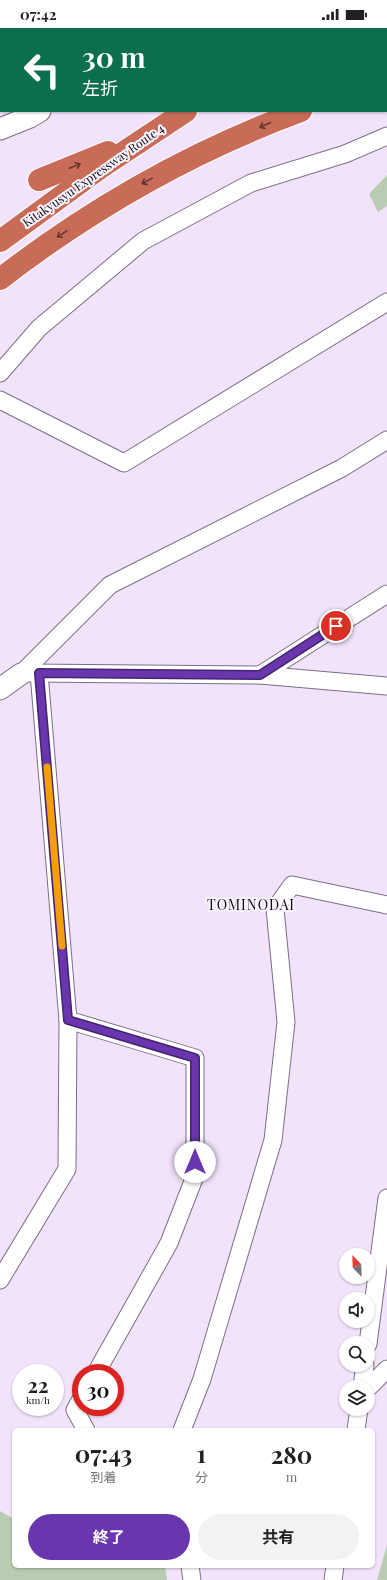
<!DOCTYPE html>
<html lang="ja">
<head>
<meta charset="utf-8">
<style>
	:root { --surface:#fff; --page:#f2f2f2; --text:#202124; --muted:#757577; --accent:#6936ad }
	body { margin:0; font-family:"Playfair Display","Noto Sans JP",serif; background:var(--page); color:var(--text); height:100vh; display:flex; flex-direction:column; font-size:15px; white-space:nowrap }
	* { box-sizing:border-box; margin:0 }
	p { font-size:13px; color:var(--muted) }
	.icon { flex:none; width:22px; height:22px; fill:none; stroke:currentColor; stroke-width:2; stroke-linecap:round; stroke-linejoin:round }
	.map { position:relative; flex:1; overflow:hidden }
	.panel { position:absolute; left:12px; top:1400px; width:363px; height:140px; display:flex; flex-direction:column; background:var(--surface); border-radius:6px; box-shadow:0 1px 3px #0004 }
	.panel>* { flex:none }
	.guide { position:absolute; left:0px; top:0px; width:387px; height:84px; box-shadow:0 1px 3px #0004; background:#0b6e4f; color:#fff; overflow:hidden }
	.needle { width:26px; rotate:337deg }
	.buttons { position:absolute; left:339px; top:1220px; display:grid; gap:8px }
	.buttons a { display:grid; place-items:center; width:36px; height:36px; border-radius:50%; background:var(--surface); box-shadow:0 1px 3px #0004; font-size:20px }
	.speed { position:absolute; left:12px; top:1336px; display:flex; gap:8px; font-size:20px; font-weight:700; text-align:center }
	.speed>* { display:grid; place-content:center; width:52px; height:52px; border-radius:50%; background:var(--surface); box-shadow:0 1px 3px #0004; line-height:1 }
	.speed small { font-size:10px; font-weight:400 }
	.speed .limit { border:6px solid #d22; background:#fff; color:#111 }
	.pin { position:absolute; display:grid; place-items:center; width:34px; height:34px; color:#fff; margin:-17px; border:2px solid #fff; border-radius:50%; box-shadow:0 1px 4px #0007 }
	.me { position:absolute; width:44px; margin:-22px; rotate:0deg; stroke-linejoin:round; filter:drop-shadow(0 0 3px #0008) }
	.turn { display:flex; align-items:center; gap:14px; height:84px; padding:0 16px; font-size:18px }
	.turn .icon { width:52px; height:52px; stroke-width:2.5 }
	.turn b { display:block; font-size:28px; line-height:34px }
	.eta { display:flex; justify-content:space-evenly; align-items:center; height:68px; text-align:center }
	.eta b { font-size:24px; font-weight:700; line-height:28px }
	.cta { display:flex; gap:8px; margin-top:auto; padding:8px 16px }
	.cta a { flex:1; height:46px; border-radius:24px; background:var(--accent); color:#fff; font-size:16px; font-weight:700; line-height:46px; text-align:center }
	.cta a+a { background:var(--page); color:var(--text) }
	.status { display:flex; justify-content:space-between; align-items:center; height:28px; padding:0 20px; background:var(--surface); direction:ltr }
	.status svg { height:11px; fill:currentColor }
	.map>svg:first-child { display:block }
	.green { fill:#b9ccb2 }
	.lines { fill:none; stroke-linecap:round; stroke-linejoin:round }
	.minor-casing { stroke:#7c6f84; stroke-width:19 }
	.tertiary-casing { stroke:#7c6f84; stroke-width:23 }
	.motorway-casing { stroke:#fff; stroke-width:24 }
	.minor { stroke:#fff; stroke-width:17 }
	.tertiary { stroke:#fff; stroke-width:21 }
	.motorway { stroke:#c86c58; stroke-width:22 }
	.oneway { stroke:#623632 }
	.route-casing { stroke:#442370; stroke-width:10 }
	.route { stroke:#6936ad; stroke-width:7 }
	.slow { stroke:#f59e0b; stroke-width:7 }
	.labels { text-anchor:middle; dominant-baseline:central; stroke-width:4; stroke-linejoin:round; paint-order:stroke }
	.street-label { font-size:12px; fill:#0f0a12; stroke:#faf4fe }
	.quarter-label { font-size:14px; letter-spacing:1px; fill:#0f0a12; stroke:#faf4fe }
</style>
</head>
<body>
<div class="status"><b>07:42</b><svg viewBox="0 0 49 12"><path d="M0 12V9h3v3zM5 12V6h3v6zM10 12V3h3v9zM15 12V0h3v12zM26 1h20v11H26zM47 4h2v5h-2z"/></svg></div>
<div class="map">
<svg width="387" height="1552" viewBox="0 0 387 1552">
	<rect width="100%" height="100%" fill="#f2e3fc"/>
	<g class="green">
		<path d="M387,147v31l-9,6 -9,-18z"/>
		<path d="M0,1483l14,8v47h151l2,14h-167z"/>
		<path d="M387,1517v35h-10z"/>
	</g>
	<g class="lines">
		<defs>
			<g id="minor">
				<path d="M359,0l1,1"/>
				<path d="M86,1v-1"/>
				<path d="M0,33l1,1"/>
				<path d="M0,345l39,-45 104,-87 108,-58 94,-29 42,-18"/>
				<path d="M0,372l124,63 263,-161"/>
				<path d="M29,645l231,2 127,11"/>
				<path d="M21,646l89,-89 232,-117 45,-28"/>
				<path d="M260,647l127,-81"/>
				<path d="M68,992l127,38v118l-26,67 -73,130"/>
				<path d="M0,1252l67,-111 1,-149 -29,-347"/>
				<path d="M368,1316l19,-146"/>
				<path d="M362,1359l3,-22"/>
				<path d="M368,1360l19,-19"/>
				<path d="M81,1371l-6,11 11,20"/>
				<path d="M182,1402l20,-51 71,-239 13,-118 -11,-113 17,-24 95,20"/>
				<path d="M356,1402l3,-21"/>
				<path d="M190,1538l2,14"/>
				<path d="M333,1552l2,-14"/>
			</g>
			<g id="tertiary">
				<path d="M0,101l30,-12 10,-6"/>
				<path d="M0,661l21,-15"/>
			</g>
			<g id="motorway">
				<path d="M330,1l2,-1"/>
				<path d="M386,53h1"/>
				<path d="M39,152l69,-28"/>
				<path d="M0,213l100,-73 86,-57"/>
				<path d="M0,251c92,-71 192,-128 301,-168"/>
			</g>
		</defs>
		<use href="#minor" class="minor-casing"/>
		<use href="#tertiary" class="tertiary-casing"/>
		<use href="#motorway" class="motorway-casing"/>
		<use href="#minor" class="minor"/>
		<use href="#tertiary" class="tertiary"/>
		<use href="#motorway" class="motorway"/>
	</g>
	<defs><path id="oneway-shaft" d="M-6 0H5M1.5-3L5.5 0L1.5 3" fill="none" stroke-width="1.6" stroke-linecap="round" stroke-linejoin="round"/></defs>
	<g class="oneway">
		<use href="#oneway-shaft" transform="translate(265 97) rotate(156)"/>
		<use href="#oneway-shaft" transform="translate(75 138) rotate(-22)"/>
		<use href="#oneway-shaft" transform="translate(147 153) rotate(151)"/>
		<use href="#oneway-shaft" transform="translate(62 206) rotate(146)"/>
	</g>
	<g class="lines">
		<defs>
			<path id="route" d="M195,1134v-104l-127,-38 -29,-347 221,2 76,-49"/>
		</defs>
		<use href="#route" class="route-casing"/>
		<use href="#route" class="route"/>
		<path class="slow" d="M47,739l15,179"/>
	</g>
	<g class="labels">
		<g class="street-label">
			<text transform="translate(93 147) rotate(-35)">Kitakyusyu Expressway Route 4</text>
		</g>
		<g class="quarter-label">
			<text x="251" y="876">TOMINODAI</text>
		</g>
	</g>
</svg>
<div class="buttons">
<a><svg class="needle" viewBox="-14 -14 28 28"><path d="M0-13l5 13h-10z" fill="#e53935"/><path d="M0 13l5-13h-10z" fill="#757577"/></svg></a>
<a><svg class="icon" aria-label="sound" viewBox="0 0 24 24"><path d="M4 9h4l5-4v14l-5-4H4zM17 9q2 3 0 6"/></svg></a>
<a><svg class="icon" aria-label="search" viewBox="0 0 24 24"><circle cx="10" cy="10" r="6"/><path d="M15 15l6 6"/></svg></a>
<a><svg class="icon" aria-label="layers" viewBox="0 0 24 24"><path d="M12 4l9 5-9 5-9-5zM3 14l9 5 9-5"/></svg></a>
</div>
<div class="speed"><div>22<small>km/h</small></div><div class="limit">30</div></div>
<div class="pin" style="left:336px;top:598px;background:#d93025"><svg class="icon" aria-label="arrive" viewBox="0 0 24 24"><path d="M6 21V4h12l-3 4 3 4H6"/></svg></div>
<svg class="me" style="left:195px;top:1134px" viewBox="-20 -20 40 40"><circle r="19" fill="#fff"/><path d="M0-13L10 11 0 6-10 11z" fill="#6936ad"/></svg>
<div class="guide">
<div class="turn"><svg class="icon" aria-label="left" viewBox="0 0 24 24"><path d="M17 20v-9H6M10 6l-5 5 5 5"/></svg><div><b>30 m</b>左折</div></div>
</div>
<section class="panel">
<div class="eta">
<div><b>07:43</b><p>到着</p></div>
<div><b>1</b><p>分</p></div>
<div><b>280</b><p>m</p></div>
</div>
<div class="cta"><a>終了</a><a>共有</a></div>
</section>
</div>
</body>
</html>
